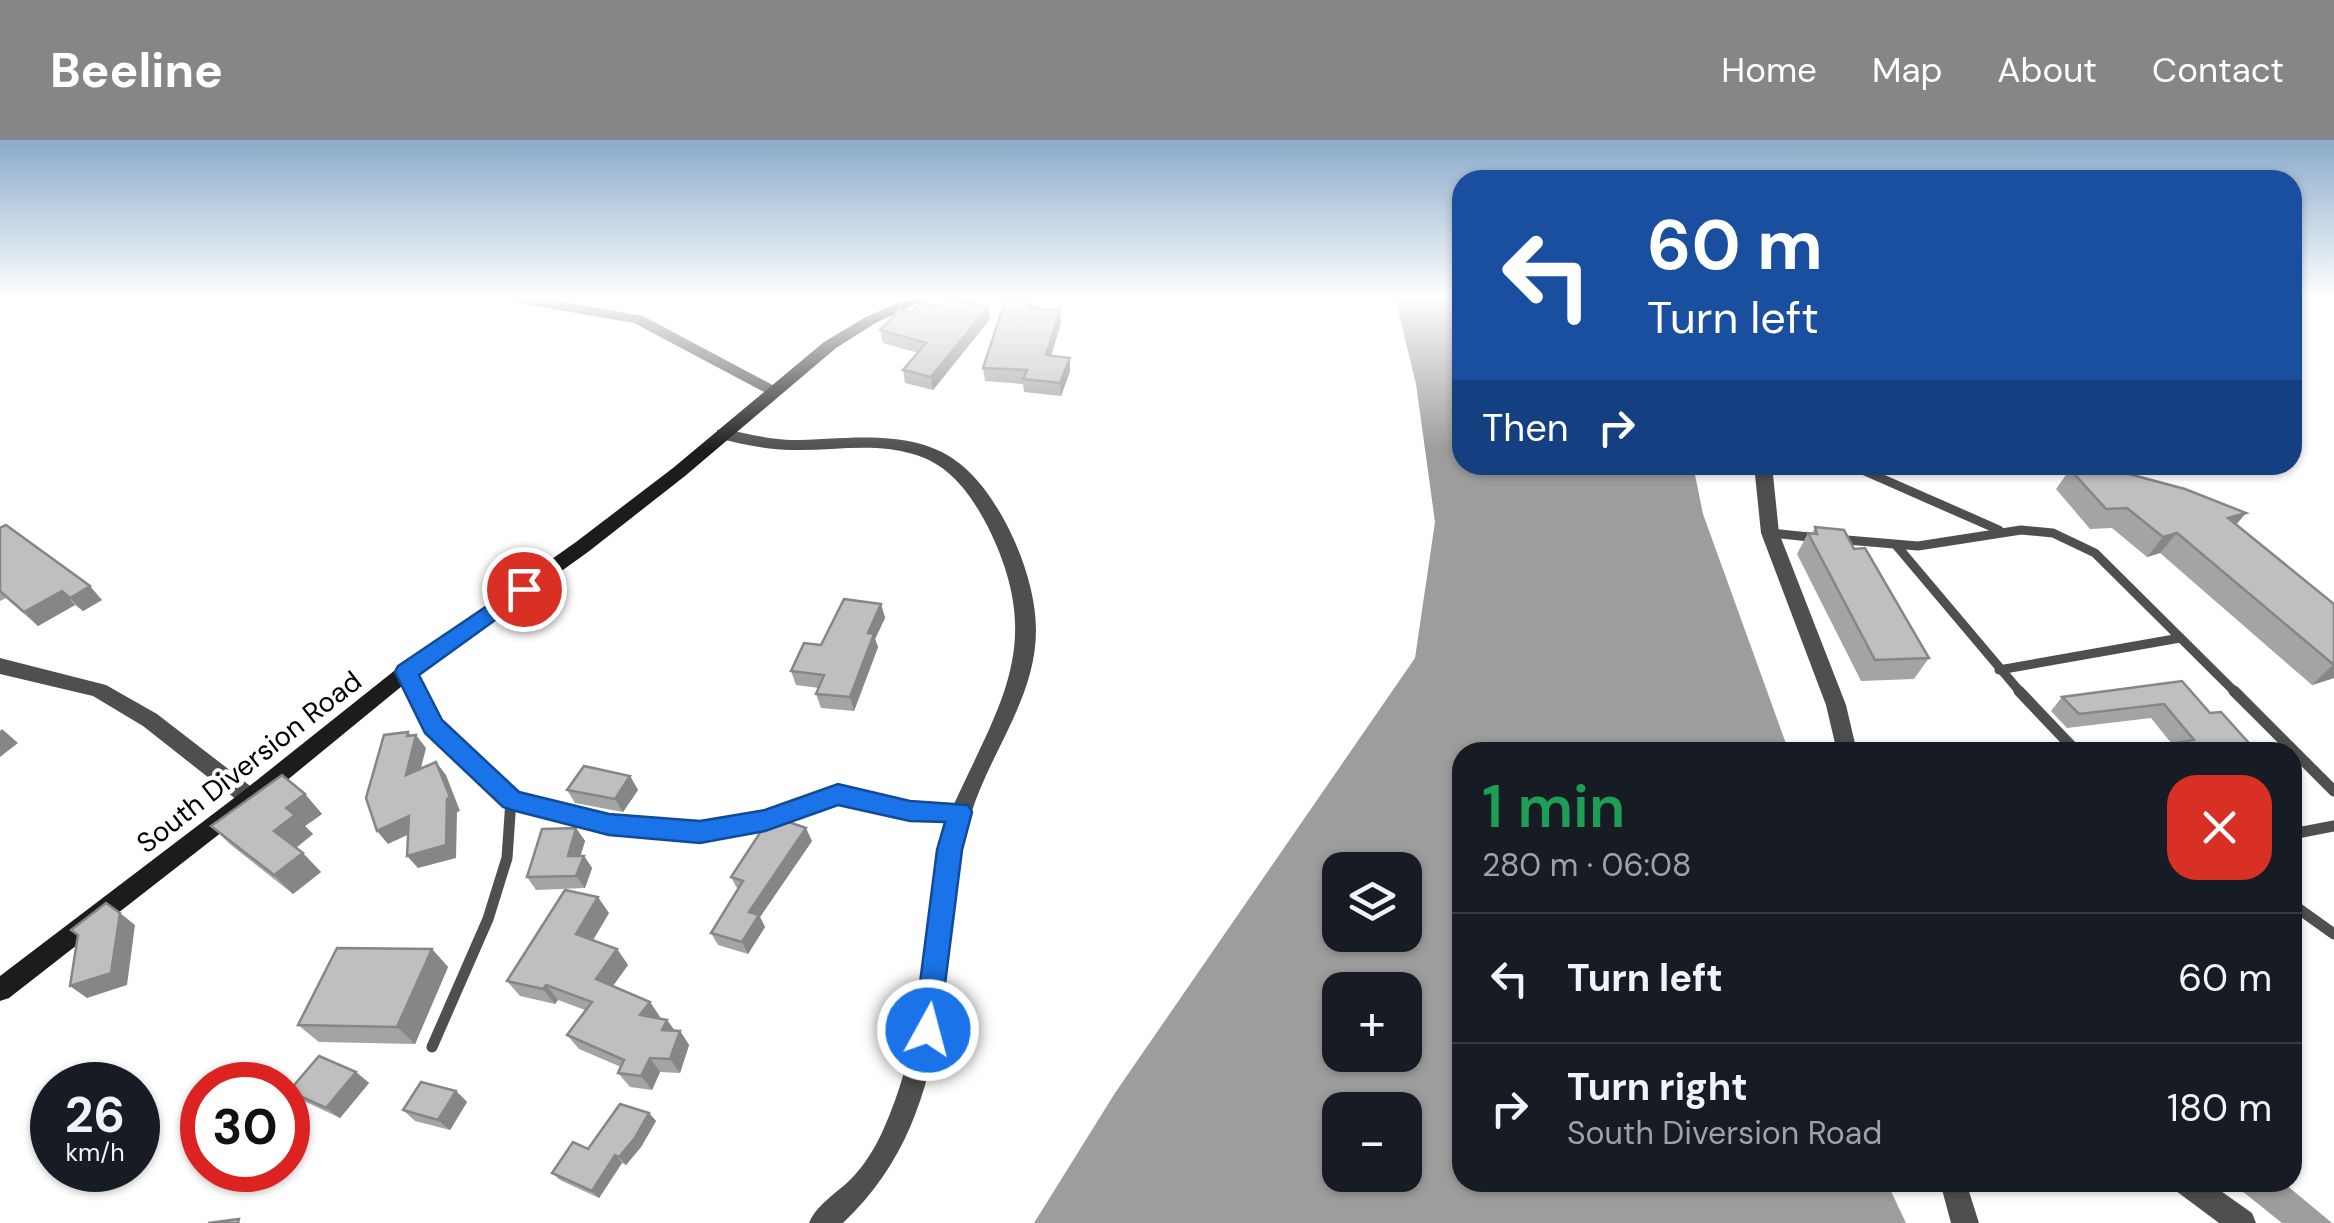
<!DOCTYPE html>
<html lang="en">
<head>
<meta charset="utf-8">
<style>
	:root { --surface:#171b24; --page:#242831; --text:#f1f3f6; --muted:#9ea1a6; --line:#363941; --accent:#858687 }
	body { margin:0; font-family:"DM Sans",sans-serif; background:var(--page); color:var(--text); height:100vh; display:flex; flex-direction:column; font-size:38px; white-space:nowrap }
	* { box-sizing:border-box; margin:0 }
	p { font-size:32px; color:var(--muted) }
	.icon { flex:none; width:55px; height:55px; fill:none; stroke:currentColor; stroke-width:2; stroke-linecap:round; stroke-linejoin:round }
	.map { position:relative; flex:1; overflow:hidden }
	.drawer { position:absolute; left:1452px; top:602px; width:850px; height:450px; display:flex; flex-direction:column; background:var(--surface); border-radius:30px; box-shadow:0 2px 8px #0004 }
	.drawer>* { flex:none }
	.banner { position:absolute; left:1452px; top:30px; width:850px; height:305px; border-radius:30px; box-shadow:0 2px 8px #0004; background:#1a4fa0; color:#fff; overflow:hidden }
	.buttons { position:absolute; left:1322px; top:712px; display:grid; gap:20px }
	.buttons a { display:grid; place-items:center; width:100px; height:100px; border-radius:20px; background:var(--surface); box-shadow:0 2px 8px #0004; font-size:50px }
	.speed { position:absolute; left:30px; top:922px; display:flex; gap:20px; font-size:50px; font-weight:700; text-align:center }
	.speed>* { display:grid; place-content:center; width:130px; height:130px; border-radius:50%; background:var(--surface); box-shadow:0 2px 8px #0004; line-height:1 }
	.speed small { font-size:25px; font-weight:400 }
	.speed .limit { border:15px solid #d22; background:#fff; color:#111 }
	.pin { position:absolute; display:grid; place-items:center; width:85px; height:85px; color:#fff; margin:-42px; border:5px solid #fff; border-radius:50%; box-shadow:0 2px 10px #0007 }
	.me { position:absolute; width:110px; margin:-55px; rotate:7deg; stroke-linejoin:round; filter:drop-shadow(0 0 8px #0008) }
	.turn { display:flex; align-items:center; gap:35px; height:210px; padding:0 30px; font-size:45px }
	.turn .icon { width:130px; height:130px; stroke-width:2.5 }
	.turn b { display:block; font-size:70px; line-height:85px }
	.then { display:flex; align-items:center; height:95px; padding:0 30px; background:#0003; gap:20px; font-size:38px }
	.round { display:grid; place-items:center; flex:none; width:105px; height:105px; border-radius:30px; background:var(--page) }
	.overview { display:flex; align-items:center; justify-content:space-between; height:170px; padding:0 30px }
	h1 { font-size:60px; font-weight:600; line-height:75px; color:#1e9e55 }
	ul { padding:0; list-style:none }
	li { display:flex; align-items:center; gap:30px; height:130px; padding:0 30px; border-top:2px solid var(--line) }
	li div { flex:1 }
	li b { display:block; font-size:38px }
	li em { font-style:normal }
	header { display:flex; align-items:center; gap:60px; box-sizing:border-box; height:140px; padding:0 50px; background:var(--accent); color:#fff }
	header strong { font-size:48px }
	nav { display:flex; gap:55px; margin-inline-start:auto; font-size:35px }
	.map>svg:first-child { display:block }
	.water { fill:#9d9d9d; fill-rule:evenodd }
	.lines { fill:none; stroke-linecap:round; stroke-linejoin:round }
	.service-far1 { stroke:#4f4f4f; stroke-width:9 }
	.service { stroke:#4f4f4f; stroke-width:11 }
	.minor { fill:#4f4f4f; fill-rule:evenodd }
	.tertiary { fill:#4f4f4f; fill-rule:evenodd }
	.secondary { fill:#1c1c1c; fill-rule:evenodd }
	.wall { fill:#a4a4a4 }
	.shaded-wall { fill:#868686 }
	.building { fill:#bfbfbf; stroke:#868686; stroke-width:2.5 }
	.route { fill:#1a73e8; stroke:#114b97; stroke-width:2.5 }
	.labels { text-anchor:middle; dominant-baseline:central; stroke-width:9; stroke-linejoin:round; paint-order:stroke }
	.street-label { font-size:28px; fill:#000; stroke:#fff }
</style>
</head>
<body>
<header>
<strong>Beeline</strong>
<nav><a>Home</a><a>Map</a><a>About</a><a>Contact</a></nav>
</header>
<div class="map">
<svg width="2334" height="1083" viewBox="0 0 2334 1083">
	<rect width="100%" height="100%" fill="#fff"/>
	<g class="water">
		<path d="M1395,158h67v167h231l10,49 86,238h-327v430l425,1 19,40h-872l81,-130 300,-435 20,-136 -19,-138zM1340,730h65v65h-65zM1340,850h65v65h-65zM1340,970h65v65h-65z"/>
		<path d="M2232,1043h52l48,40h-50z"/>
	</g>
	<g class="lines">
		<g class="service-far1">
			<path d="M1851,325l148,65"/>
			<path d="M1770,393l49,5"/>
			<path d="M1835,399l83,7 103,-16 32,3 42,20 141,140"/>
			<path d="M1896,405l125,148"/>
			<path d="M1999,530l181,-32"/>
		</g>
		<g class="service">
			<path d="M2019,551l58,61"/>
			<path d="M2234,551l100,100"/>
			<path d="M2292,694l42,-8"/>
			<path d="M2292,764l42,30"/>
			<path d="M432,907l56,-128 19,-61 4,-58"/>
		</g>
		<g class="minor">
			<path d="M723,289c22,4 44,10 67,11 57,0 128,-15 175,28 39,35 71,109 71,162 0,68 -46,122 -65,184 -9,29 -12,60 -16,89 -16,119 -19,233 -112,320h-34c8,-19 28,-30 42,-44 13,-13 26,-34 33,-51 43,-96 41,-205 63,-306l-37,-2 -72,-16 -73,25 -65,12 -91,-8 -98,-24 -8,-3 -77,-73 -30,-61 3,-5h14l28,55 77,71 91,22 91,8 65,-12 73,-25 72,16 44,2c49,-106 91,-163 33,-279 -17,-32 -38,-61 -74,-71 -39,-12 -81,-3 -121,-4 -25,0 -51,-6 -75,-12v-8z"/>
			<path d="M1754,325h18l7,68 67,172 11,47h-20l-11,-47 -65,-172z"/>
			<path d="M0,518l106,27 51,29 101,78 3,6 -3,6 -8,3 -8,-3 -99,-78 -50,-30 -93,-22z"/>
			<path d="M1940,1042h26l13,41h-28z"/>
			<path d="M2172,1042h36l44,31 4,10h-37l-43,-32z"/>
		</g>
		<path class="tertiary" d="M505,158h35l103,18 139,74 -2,4h-12l-134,-71 -122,-21z"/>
		<path class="secondary" d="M908,158h20l-54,26 -38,24 -151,128 -97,76 -175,125 -155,127 -249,194 -9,3v-25l242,-184 157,-125 177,-125 97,-74 151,-126 40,-24z"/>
	</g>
	<g class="wall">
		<path d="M1033,158l1,10 27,15 -10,33 19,15 -9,25 -37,-4 -1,-8 -38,-3 -2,-13z"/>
		<path d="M911,173l79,6 -57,71 -28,-7 -2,-13 15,-17 -35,-10 -3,-13z"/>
		<path d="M2070,329l176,44 -10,11 98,80v74l-22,7 -152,-132 -13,4 -35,-29 -22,1 -34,-40z"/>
		<path d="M1815,387l39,22 75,109 -15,21 -53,2 -64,-127 11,-21 4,1z"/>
		<path d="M0,388l102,72 -19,11 -8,-6 -37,21 -32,-28 -6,3z"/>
		<path d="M881,464l4,14 -10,21 3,8 -24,64 -33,-3 -5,-14 3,-6 -23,-3 -5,-14 30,-26z"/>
		<path d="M2182,541l28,32 47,39h-110l6,-5 19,-3 -21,-26 -84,10 -16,-17 11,-14z"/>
		<path d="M630,636l8,14 -15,22 -48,-9 -8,-13z"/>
		<path d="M305,654l17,20 -17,12 8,8 -17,14 25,24 -28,22 -62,-49 -20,-19z"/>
		<path d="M576,688l9,13 -5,15h4l8,12 -7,20 -49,2 -9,-13z"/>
		<path d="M812,701l-52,76 5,10 -17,27 -30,-9 -7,-12 27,-43 -7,-13z"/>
		<path d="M609,773l-16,27 24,9 11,16 -15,21 37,16 10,15 -1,1 8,2 8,11h5l9,14 -9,28 -20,-1 -8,18 -22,-3 -12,-14 3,-6 -42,-18 -12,-14 18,-25 -27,-10 -3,4 -35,-8 -13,-15z"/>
		<path d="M432,809l16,18 -33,77 -96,-2 -21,-17z"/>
		<path d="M356,932l13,11 -29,35 -36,-17 -15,-10z"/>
		<path d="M456,951l11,11 -17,28 -35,-9 -12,-11z"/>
		<path d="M649,973l7,8 -15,26 -15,18 -4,-2 -23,35 -39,-18 -8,-7 36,-24z"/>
	</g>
	<g class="shaded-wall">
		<path d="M988,167l2,12 -57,71 -2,-13z"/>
		<path d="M1060,170l1,13 -14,46 -1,-14z"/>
		<path d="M1070,218v13l-9,25 -1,-13z"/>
		<path d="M2246,373l-17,20 -1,-15z"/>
		<path d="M2177,393l-17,20 -13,4 16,-20z"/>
		<path d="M90,446l12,14 -19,11 -13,-13z"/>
		<path d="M62,451l13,14 -37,21 -14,-14z"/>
		<path d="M881,464l4,14 -10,21 3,8 -24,64 -4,-14 18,-64z"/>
		<path d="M2334,525v13l-22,7 21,-20z"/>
		<path d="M2,589l16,14 -18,14v-26z"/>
		<path d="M408,592l7,9 1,-6 10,13 -10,40 -10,-13z"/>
		<path d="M436,622l10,13 14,36 -3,1 -1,46 -38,10 -11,-12z"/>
		<path d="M630,636l8,14 -15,22 -8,-13z"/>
		<path d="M305,654l17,20 -17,12 8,8 -20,16 -19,-19 12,-23z"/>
		<path d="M409,676l11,13 -32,15 -11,-13z"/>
		<path d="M576,688l9,13 -8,27 -9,-12z"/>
		<path d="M806,688l6,13 -52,76 5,10 -17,27 -6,-12 7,-30z"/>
		<path d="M303,713l18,19 -28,22 -19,-19z"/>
		<path d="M584,716l8,12 -7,20 -9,-12z"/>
		<path d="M598,757l11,16 -22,37 -11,-16z"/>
		<path d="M120,773l15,12 -8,60 -40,13 -17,-12z"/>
		<path d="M432,809l16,18 -33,77 -18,-17z"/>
		<path d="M617,809l11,16 -21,29 -11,-15z"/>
		<path d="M546,845l12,15 -3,4 -12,-15z"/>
		<path d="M650,862l10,15 -9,13 -11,-15z"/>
		<path d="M667,880l10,14 -15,-4z"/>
		<path d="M680,891l9,14 -9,28 -10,-14z"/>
		<path d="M650,918l10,14 -8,18 -11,-14z"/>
		<path d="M356,932l13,11 -29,35 -14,-10z"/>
		<path d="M456,951l11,11 -17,28 -12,-10z"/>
		<path d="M649,973l7,8 -15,26 -15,18 -7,-8z"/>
		<path d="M615,1015l7,8 -23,35 -7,-7z"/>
	</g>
	<g class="building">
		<path d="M946,158l42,9 -57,70 -28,-7 23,-27 -46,-13 20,-20 11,3 10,-11 18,5z"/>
		<path d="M1006,158h26l-3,10 31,2 -14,45 24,3 -10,25 -37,-4 4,-9 -44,-2z"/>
		<path d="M2099,326l86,23 61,24 -18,5 106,86v61l-157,-132 -14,4 -36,-29 -21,1 -36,-40z"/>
		<path d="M6,385l84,61 -20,12 -8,-7 -38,21 -24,-21v-63z"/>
		<path d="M1815,387l29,3 10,19 11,-1 64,110 -54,2 -67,-127 9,1z"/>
		<path d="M844,459l37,5 -13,29 6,1 -24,63 -34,-3 8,-19 -33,-4 13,-28 17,2z"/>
		<path d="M2182,541l28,32 11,-1 36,40h-99l-5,-5 41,-7 -30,-36 -85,10 -17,-17z"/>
		<path d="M408,592l-1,4 9,-1 -10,40 30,-13 14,35 -3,2 -1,46 -39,11 2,-40 -32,15 -11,-33 18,-63z"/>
		<path d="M584,626l46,10 -15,23 -48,-9z"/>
		<path d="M282,635l23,19 -19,14 9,7 -21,16 29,22 -29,22 -63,-49z"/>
		<path d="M771,676l35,12 -57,84 10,3 -17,27 -31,-9 32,-52 -12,-4z"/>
		<path d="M576,688l-8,28h16l-8,20 -49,1 15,-48z"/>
		<path d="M565,750l33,7 -22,37 41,15 -21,30 54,23 -10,13 27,5 -5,10 18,1 -10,28 -20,-1 -9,18 -23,-3 6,-13 -57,-25 25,-33 -46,-17 -3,4 -36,-8z"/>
		<path d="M106,763l14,10 -9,60 -41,13 8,-51 -7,-5z"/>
		<path d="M337,808l95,1 -35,78 -99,-2z"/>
		<path d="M319,916l37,16 -30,36 -37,-17z"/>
		<path d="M421,942l35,9 -18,29 -35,-10z"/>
		<path d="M620,964l29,9 -15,26 -15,18 -4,-2 -23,36 -40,-18 21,-31 15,7z"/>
		<path d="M239,1079l-1,4h-30z"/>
	</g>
	<linearGradient id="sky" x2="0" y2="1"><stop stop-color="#8aabca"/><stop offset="0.51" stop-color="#fff"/><stop offset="1" stop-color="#fff" stop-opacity="0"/></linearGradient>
	<rect width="2334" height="310" fill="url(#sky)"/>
	<path class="route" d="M524,441l10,8 -3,5 -112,81 23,45 77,72 90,22 91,7 65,-11 73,-26 72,17 58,4 4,7 -10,38 -24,189 -10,4 -10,-4 -4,-9 23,-180 8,-28 -35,-1 -72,-16 -73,26 -65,12 -91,-8 -97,-25 -9,-3 -78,-74 -30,-61 3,-6z"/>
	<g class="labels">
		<g class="street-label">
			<text transform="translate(249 622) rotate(-38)">South Diversion Road</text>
		</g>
	</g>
</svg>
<div class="buttons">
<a><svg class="icon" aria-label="layers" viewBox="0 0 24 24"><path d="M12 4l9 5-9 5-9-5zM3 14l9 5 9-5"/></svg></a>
<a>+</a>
<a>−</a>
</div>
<div class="speed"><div>26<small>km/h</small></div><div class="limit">30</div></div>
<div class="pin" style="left:524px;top:449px;background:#d93025"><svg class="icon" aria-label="arrive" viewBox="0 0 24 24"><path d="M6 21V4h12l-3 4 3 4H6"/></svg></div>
<svg class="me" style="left:928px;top:890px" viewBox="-20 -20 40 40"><circle r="17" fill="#1a73e8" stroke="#fff" stroke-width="3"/><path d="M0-11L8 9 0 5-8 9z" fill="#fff"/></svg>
<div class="banner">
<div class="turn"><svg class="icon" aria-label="left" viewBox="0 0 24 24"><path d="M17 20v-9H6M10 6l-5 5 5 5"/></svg><div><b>60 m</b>Turn left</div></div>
<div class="then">Then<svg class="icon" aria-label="right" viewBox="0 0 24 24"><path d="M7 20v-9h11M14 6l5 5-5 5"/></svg></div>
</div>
<section class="drawer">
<div class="overview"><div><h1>1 min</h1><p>280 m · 06:08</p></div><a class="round" style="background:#d93025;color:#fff"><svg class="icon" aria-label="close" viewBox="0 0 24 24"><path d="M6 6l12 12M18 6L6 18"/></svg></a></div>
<ul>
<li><svg class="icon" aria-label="left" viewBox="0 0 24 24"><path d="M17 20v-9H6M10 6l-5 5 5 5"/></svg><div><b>Turn left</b></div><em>60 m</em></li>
<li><svg class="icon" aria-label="right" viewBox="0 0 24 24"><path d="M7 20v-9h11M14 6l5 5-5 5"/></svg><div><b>Turn right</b><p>South Diversion Road</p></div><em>180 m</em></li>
</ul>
</section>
</div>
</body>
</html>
